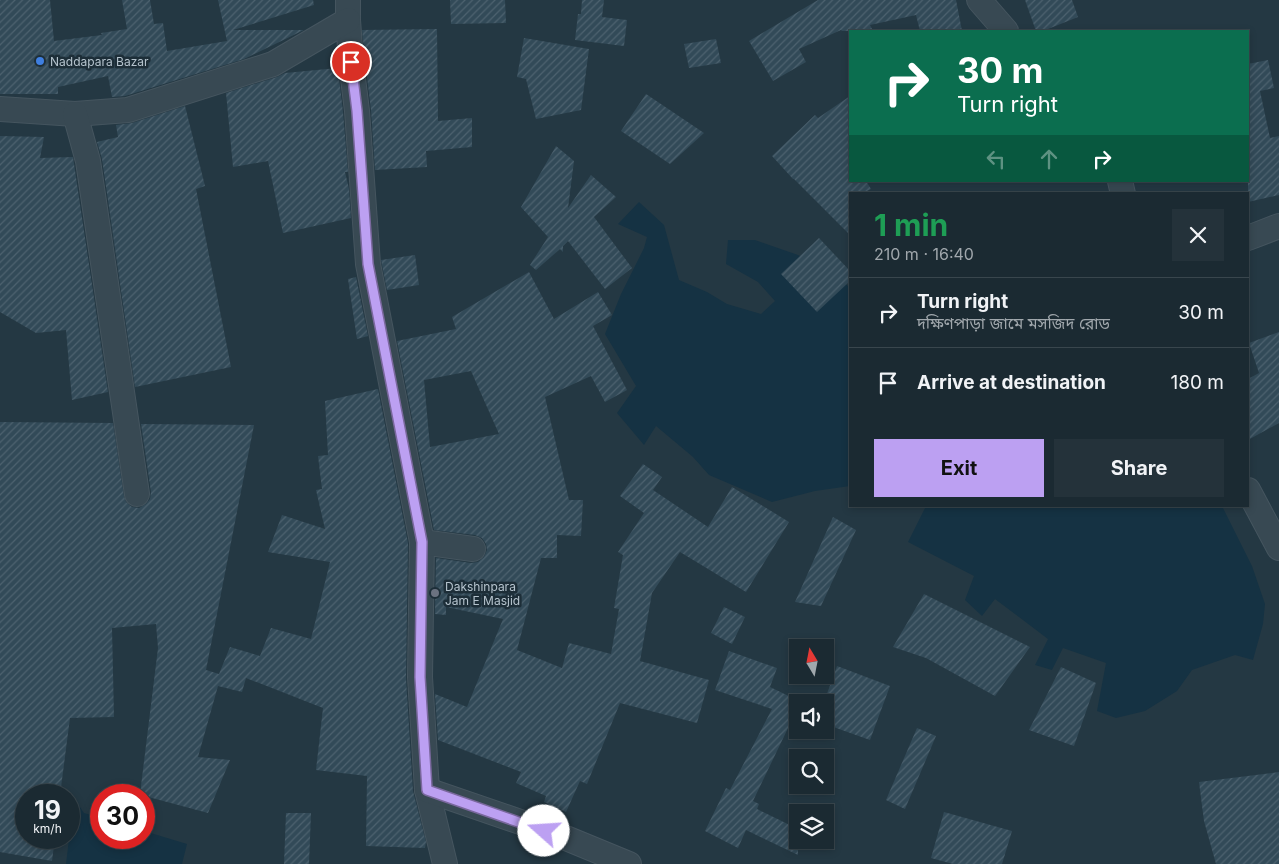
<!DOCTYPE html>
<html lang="en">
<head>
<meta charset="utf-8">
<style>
	:root { --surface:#1b2a32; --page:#24323a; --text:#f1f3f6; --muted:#a0a7ac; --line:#39464d; --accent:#bca0f2 }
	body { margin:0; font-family:Inter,"Noto Sans Bengali",sans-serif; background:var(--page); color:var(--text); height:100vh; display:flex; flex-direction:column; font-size:19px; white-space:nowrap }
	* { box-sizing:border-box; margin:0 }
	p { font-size:16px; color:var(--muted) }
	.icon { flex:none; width:28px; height:28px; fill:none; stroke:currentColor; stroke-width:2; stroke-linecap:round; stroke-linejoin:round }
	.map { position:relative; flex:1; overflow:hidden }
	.details { position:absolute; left:849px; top:192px; width:400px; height:315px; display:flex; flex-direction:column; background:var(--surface); border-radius:0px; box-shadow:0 2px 8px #0003,0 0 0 1px var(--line) }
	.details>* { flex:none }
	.banner { position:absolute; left:849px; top:30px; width:400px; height:152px; border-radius:0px; box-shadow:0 2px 8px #0003,0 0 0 1px var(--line); background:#0b6e4f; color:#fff; overflow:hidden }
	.needle { width:32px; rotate:350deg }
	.buttons { position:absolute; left:789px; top:639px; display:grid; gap:10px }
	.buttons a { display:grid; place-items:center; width:45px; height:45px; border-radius:0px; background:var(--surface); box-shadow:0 2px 8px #0003,0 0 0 1px var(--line); font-size:25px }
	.speed { position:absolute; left:15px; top:784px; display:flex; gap:10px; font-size:25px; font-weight:700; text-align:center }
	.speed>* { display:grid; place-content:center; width:65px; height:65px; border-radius:50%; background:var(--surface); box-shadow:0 2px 8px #0003,0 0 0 1px var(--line); line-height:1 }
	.speed small { font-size:12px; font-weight:400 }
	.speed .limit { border:8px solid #d22; background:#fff; color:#111 }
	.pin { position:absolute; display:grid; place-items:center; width:42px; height:42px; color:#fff; margin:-21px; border:2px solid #fff; border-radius:50%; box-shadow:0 1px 5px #0007 }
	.me { position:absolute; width:55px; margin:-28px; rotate:289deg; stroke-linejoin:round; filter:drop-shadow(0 0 4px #0008) }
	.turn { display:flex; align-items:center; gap:18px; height:105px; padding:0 25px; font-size:22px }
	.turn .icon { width:65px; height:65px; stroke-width:2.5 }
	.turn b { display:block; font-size:35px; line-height:42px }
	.lanes { display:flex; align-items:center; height:48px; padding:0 25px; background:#0003; justify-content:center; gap:25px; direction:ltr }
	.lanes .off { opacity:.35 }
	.round { display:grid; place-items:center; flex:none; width:52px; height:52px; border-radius:0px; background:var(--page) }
	.overview { display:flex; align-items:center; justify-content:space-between; height:85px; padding:0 25px }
	h1 { font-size:30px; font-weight:700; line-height:38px; color:#1e9e55 }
	.action { display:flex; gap:10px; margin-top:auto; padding:10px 25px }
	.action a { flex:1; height:58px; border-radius:0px; background:var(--accent); color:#111; font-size:20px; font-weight:700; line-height:58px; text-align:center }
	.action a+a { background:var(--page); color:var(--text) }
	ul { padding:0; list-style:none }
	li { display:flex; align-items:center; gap:15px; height:70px; padding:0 25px; border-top:1px solid var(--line) }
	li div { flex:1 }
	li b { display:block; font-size:19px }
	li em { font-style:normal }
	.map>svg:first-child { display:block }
	.water { fill:#153243 }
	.building { fill:url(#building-hatch); fill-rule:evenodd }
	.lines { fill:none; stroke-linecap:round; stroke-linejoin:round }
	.street-casing { stroke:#45555f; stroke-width:26 }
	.street { stroke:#384953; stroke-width:24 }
	.route-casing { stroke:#7a689d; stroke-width:12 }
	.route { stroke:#bca0f2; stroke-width:9 }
	.shop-dot { fill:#3f7fe0; stroke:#1d2e38; stroke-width:2 }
	.worship-dot { fill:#6b7280; stroke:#1d2e38; stroke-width:2 }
	.labels { text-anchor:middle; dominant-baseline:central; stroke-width:5; stroke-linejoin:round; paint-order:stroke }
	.poi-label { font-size:12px; fill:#b5c3cd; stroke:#1d2e38; text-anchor:start }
</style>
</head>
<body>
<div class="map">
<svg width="1279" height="864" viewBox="0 0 1279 864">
	<defs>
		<pattern id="building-hatch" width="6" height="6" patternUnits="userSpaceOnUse" patternTransform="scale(1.25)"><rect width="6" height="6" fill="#324a58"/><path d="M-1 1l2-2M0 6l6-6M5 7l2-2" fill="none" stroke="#4d626f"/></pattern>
	</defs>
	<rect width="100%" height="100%" fill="#243843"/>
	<g class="water">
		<path d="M639,202l25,23 15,55 28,12 20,12 34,10 14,-13 -17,-19 -32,-18 2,-24h27l43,15 37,19 15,14v198l-35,5 -43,11 -63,-27 -16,-18 -37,-31 -12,19 -27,-32 19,-27 -31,-52 16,-40 23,-46 3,-11 -29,-13z"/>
		<path d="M926,506h296l30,60 13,38 -2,20 -10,36 -18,-5 -43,15 -15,21 -32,20 -29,7 -19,-7 9,-48 -43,-15 -11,22 -17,-5 13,-26 -53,-40 -13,17 -17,-16 9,-24 -66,-34z"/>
		<path d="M80,807l4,6 17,5v20h43v-7l43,13 -5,20h-116l3,-25z"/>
	</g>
	<g class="building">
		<path d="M0,0h50l4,41 48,-6 -1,-2 26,-4 -5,-29h28l4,24 9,-1 4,28 60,-10 -9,-41h95l1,5 -81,25h71l-60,29 -119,37 -13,1 -4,-21 -50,11v7h-58z"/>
		<path d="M450,0h55l1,23 -55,1z"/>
		<path d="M582,0h22l-2,17 25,3 -3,26 -49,-6 3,-26h3z"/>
		<path d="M818,0h138l6,31h-42l-4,-16 -46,10 3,6h-31l-1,-1 -42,19 7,13 -33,19 -24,-40z"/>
		<path d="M1025,0h47l6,17 -35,14h-7z"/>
		<path d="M437,29l1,92 34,-3v29l-46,4 1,16 -52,3 -4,-60 -6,-49 -3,-31z"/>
		<path d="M524,38l65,11 -8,61 -45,9 -10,-40 -9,-2z"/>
		<path d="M716,39l5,24 -32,5 -5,-24z"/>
		<path d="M1268,60l6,28 -14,3 10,47 9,-2v59l-31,7v-138z"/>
		<path d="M338,68l5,44 5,60h-3l4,17 2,29 -68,15 -15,-72 -35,6 -7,-74 51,-16 8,-4z"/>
		<path d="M646,94l58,39 -34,31 -49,-33z"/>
		<path d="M850,96v85h16l5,8 -10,5h-11v41l-56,-56h-1l-21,-23 43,-41 3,3z"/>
		<path d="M185,106l20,80 -9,3 35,178 -96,20 -33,-228 -5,-17 21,-5 -2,-12 16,-2z"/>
		<path d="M0,136l44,1 -4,21 33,-1 35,235 -36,8 -6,-70 -30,3 -36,-21z"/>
		<path d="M556,146l18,15 -6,47 23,-33 25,22 -22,20 38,51 -27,21 -37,-48 -5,5v6l-3,-3 -24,21 -6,-5 18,-28 -27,-30z"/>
		<path d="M819,238l31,33v10l-33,31 -36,-38z"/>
		<path d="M415,255l4,30 -32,5 -6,-30z"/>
		<path d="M529,272l25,47 44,-27 14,23 -19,11 34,64 -22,12 -14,-26 -46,21 24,103h14l-2,36 -24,-1v23h-16l-24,92 45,18 7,-25 42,11 8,-45 -5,-1 9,-53 -5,-3 26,-39 -24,-17 23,-32 19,13 -9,13 55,37 24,-40 57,35 -43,70 -66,-40 -28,41 -12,68 69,19 -12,43 -77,-20 -33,81 -7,-3 -14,31 -22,-10 2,-6 -30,-13 5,-11 -83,-32 -3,-46 32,13 36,-88 -57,-12v8l-11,-1 1,-56 35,5 7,-1 6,-5 3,-7 -1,-6 -4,-6 -7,-3 -41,-5 -37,-189 59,-12 -4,-12zM471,371l28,63 -69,13 -6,-67z"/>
		<path d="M356,277l12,59 -11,3 -9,-60z"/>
		<path d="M1279,332v91l-31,17v-61l11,-6 -10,-30z"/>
		<path d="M378,389l30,154 -2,135 7,113 13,51 -1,6 -59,-2 1,-70 -51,-6 7,-62 -77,-30 -4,14 -24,-6 -20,71 32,3 -22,53 -67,-18v-9l17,-138 -2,-24 -44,4 2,89 -44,1 -10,77h-34v43h29l-3,23 -52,-9v-430l113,1 11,73 2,6 6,5 7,1 7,-4 4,-5 1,-7 -10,-68 113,1 -48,245 13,4 11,-27 30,9 11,-28 40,11 19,-77 -62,-10 14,-37 43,14 -9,-39 6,-1 -4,-33 10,-1 -3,-54z"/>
		<path d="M833,517l23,13 -35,76 -26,-4z"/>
		<path d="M924,594l106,53 -35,49 -69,-38 -33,-11z"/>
		<path d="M724,607l21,10 -13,27 -21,-11z"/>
		<path d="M729,651l48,17 -7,19 31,15h-3v28h9l-2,4 -16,-8 -36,75 6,3 -2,5 41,20v26l-52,-25 -8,18 -33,-17 21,-43 4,2 42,-81 -57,-19z"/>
		<path d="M837,666l53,20 -20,54 -45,-16v-22h-1z"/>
		<path d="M1061,667l35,16 -22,63 -45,-16z"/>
		<path d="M917,728l19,8 -31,73 -19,-9z"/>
		<path d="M1279,772v92h-63l-12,-43 -5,-39z"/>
		<path d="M944,812l68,19 -10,33h-49l-22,-6z"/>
		<path d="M286,813h25l-2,51h-25z"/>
	</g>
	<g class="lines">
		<defs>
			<g id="street">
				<path d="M348,0v20l3,42 6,49 11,153 54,278 -2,135 7,113 18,74"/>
				<path d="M979,0l27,31"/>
				<path d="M0,109l75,5 53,-4 145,-46 75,-44"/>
				<path d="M75,114l13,47 49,333"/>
				<path d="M1120,181l3,13"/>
				<path d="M1248,238l31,-12"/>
				<path d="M1248,490l31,58"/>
				<path d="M422,542l51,7"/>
				<path d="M427,790l134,46 68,28"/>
			</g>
		</defs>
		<use href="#street" class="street-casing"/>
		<use href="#street" class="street"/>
	</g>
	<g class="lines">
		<defs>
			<path id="route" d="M351,62l6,49 11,153 54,278 -2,135 7,113 117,41"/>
		</defs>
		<use href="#route" class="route-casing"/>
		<use href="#route" class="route"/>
	</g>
	<circle class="shop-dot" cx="40" cy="61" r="5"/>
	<circle class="worship-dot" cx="435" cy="593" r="5"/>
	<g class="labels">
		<g class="poi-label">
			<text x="50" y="61">Naddapara Bazar</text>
			<text x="445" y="586">Dakshinpara<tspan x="445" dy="14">Jam E Masjid</tspan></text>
		</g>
	</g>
</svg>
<div class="buttons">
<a><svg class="needle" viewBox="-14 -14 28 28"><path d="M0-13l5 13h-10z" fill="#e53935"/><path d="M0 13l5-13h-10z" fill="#a0a7ac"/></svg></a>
<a><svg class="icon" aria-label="sound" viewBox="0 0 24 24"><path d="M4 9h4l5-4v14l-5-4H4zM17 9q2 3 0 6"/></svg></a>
<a><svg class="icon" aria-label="search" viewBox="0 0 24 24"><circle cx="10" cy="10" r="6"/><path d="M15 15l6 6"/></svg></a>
<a><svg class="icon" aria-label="layers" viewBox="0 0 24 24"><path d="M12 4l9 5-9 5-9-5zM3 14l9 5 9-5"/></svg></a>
</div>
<div class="speed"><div>19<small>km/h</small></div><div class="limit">30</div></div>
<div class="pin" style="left:351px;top:62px;background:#d93025"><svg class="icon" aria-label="arrive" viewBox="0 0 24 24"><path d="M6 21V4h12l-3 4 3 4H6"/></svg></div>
<svg class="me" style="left:544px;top:831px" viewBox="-20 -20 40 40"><circle r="19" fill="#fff"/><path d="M0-13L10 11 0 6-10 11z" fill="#bca0f2"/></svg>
<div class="banner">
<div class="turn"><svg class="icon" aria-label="right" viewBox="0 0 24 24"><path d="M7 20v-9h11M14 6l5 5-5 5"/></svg><div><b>30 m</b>Turn right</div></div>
<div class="lanes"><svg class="icon off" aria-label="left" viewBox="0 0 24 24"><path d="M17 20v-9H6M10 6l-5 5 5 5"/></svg><svg class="icon off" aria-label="ahead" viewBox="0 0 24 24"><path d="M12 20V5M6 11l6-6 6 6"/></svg><svg class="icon" aria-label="right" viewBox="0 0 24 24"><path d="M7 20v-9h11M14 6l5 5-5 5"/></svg></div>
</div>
<section class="details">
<div class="overview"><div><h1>1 min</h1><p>210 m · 16:40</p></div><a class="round"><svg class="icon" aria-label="close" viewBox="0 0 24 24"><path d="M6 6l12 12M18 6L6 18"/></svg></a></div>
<ul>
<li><svg class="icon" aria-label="right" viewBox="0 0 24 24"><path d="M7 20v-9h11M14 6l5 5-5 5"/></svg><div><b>Turn right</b><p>দক্ষিণপাড়া জামে মসজিদ রোড</p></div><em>30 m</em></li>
<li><svg class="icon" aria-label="arrive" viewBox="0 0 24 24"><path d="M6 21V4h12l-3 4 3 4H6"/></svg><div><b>Arrive at destination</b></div><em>180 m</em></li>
</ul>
<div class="action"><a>Exit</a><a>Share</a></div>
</section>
</div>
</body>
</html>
